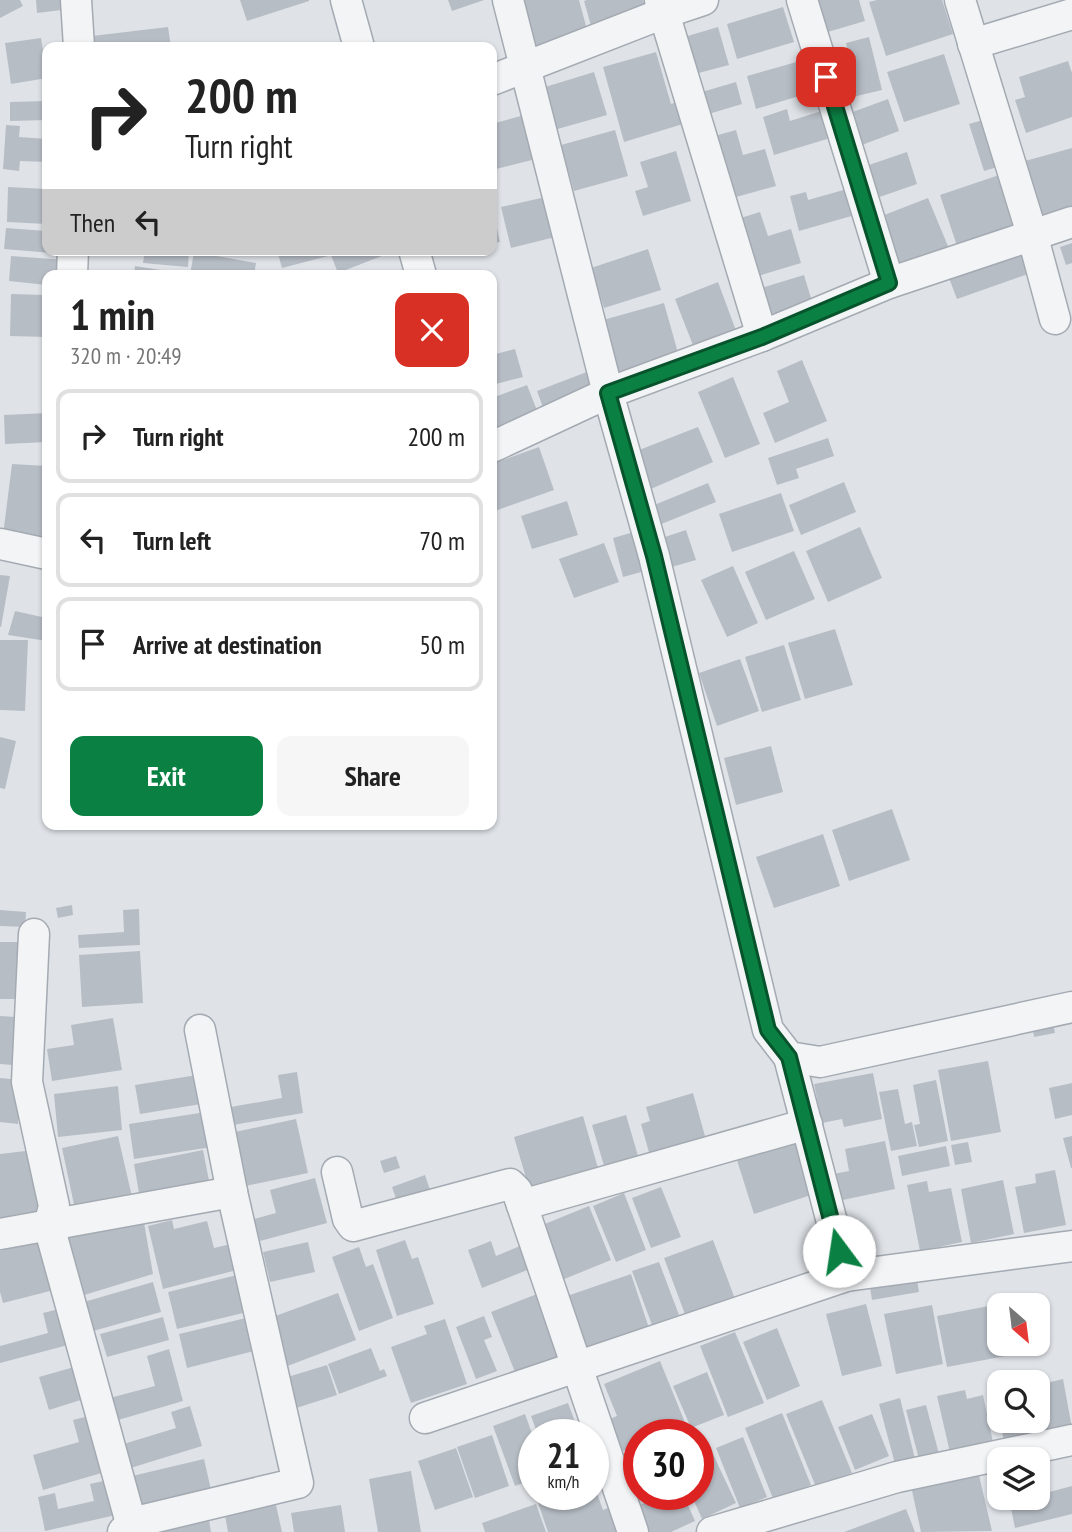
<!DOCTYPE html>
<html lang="en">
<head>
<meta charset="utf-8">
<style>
	:root { --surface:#fff; --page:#f6f6f6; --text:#222; --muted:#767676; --line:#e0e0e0; --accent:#0b8043 }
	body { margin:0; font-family:"PT Sans Narrow",sans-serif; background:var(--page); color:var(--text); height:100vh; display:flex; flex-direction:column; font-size:26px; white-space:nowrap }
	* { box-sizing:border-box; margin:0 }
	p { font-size:23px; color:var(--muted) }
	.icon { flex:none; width:38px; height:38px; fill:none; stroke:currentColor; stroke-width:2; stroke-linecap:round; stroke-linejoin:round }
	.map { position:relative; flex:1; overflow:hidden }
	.side { position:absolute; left:42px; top:270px; width:455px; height:560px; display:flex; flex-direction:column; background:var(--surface); border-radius:14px; box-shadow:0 2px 5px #0004 }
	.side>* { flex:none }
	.banner { position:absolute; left:42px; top:42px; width:455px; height:214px; border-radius:14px; box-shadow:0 2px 5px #0004; background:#fff; color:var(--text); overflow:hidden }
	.needle { width:46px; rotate:152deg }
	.controls { position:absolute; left:987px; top:1293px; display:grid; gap:14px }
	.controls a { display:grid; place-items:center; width:63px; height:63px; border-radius:14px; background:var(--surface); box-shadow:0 2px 5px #0004; font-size:35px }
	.speed { position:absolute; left:518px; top:1419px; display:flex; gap:14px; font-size:35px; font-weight:700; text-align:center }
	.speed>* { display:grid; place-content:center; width:91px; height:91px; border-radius:50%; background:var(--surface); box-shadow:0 2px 5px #0004; line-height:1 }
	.speed small { font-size:18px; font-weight:400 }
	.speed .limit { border:10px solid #d22; background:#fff; color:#111 }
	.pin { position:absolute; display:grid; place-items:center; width:60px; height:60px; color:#fff; margin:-30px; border-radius:14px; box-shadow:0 4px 10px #0006 }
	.me { position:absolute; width:77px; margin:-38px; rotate:346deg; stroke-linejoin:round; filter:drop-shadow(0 0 5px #0008) }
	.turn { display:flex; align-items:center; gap:24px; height:147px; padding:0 28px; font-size:32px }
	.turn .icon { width:91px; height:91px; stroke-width:2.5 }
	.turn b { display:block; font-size:49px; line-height:60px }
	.then { display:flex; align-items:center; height:66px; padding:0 28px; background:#0003; gap:14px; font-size:26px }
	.round { display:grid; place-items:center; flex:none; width:74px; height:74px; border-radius:14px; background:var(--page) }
	.head { display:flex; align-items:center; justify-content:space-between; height:119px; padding:0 28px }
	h1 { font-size:42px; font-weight:700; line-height:52px }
	.primary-button { display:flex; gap:14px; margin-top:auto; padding:14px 28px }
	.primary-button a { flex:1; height:80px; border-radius:14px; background:var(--accent); color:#fff; font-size:28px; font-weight:700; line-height:80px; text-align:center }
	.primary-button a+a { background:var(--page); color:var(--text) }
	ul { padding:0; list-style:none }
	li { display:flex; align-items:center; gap:21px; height:94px; margin:0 14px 10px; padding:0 14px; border:4px solid var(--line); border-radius:14px }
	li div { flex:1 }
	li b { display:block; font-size:26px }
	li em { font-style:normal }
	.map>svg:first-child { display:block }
	.building { fill:#b7bdc5 }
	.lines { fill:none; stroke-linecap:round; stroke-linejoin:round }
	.minor-casing { stroke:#a4aab2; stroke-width:33 }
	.minor { stroke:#f2f4f6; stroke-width:30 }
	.route-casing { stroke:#07532c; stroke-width:18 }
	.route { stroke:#0b8043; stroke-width:12 }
</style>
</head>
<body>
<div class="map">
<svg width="1072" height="1532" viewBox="0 0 1072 1532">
	<rect width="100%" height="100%" fill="#dfe3e8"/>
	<g class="building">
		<path d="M0,0h20l3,6 -23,12z"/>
		<path d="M36,0h33l1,9 -33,4z"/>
		<path d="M240,0h69v1l-62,20z"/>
		<path d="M448,0h36l-32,11z"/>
		<path d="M519,0h60l10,37 -55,16z"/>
		<path d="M587,0h56l5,16 -55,17 -9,-32z"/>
		<path d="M811,0h48l6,21 -44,13z"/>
		<path d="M877,0h65l11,34 -67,22 -17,-54z"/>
		<path d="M783,7l11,35 -57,17 -10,-35z"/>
		<path d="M168,27l3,20h-77l-2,-11z"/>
		<path d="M718,27l11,38 -38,10 -10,-37z"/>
		<path d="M869,37l13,53 -46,11 -10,-40 23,-6 -3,-12z"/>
		<path d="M41,38l2,13 4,-1v28l-36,6 -6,-41z"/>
		<path d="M656,52l15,52 6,-2 6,22 -59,18 -21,-75z"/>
		<path d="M944,54l16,50 -56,18 -17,-50z"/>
		<path d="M800,61l9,32 -53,16 -9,-33z"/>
		<path d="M1068,61l4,12v44l-46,16 -11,-33 10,-3 -6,-20z"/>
		<path d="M594,72l13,43 -53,15 -12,-42z"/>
		<path d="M736,82l6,22 -40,12 -7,-22z"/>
		<path d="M888,99l11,32 -45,17 -12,-32z"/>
		<path d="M47,101v19l-37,1v-19z"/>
		<path d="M787,109l3,12 38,-12 9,27 -63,19 -11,-38z"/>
		<path d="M528,114l12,44 -48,12v-46z"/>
		<path d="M990,118l14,47 -20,6 -15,-47z"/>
		<path d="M6,125l14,1 -1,11 28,2v23l-27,-1 -1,10 -16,-2z"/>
		<path d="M615,130l13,46 -54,15 -13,-46z"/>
		<path d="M736,130l7,25 22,-6 11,37 -47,13 -18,-62z"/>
		<path d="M1072,148v64l-30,8 -17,-59z"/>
		<path d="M676,151l15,50 -48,15 -8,-25 13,-4 -8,-25z"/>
		<path d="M907,152l10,32 -46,16 -11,-32z"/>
		<path d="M1002,174l17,52 -62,20 -17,-51z"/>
		<path d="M8,187l39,2v35l-40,-2z"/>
		<path d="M847,189l8,26 -56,16 -9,-35 16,-4 2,8z"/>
		<path d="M550,196l9,40 -48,12 -10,-41z"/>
		<path d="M928,198l22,53 -49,20 -22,-54z"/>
		<path d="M492,207l8,35 -8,1z"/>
		<path d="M760,212l8,24 23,-7 10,34 -53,16 -17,-58z"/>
		<path d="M6,228l41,3v19h5v3l-48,-4z"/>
		<path d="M1072,243v20l-6,2 -6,-18z"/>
		<path d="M648,249l13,41 -57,18 -13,-40z"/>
		<path d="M145,250h44l-1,17 -45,-4z"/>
		<path d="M277,250h50l1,6 -46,12z"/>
		<path d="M329,250h68l-59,23z"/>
		<path d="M1024,251l7,22 -74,26 -8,-21z"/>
		<path d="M194,252l62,11 -2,12h-64z"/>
		<path d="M11,256l55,4 -1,15h-18v10l-38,-4z"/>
		<path d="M135,266l32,5v4h-33z"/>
		<path d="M804,275l10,33 -46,14 -10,-33z"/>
		<path d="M718,282l20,54 -42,17 -21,-54z"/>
		<path d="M11,294l36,1v42l-37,-1z"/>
		<path d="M664,303l16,57 -61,17 -16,-57z"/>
		<path d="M515,349l8,28 -31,8v-30z"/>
		<path d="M802,360l25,61 -52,22 -12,-30 26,-11 -12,-31z"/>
		<path d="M592,370l8,22 -55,21 -8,-22z"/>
		<path d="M733,377l27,67 -35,14 -27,-66z"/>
		<path d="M527,385l13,33 -48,19v-39z"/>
		<path d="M47,413v29l-42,2 -1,-29z"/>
		<path d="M698,427l15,35 -69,30 -10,-40z"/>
		<path d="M828,438l6,18 -38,13 3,9 -22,7 -9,-27z"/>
		<path d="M539,447l15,43 -62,22v-48z"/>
		<path d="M12,464l35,2v75l-44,-6z"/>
		<path d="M844,482l12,30 -55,23 -12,-30z"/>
		<path d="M708,483l8,19 -62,25 -7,-19z"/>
		<path d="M781,493l13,38 -62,21 -13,-38z"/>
		<path d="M567,501l11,34 -46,14 -11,-33z"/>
		<path d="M860,527l22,51 -54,24 -22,-51z"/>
		<path d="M641,530l11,39 -29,8 -10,-39z"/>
		<path d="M686,530l10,30 -28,8 -9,-29z"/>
		<path d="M604,543l15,39 -45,16 -15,-39z"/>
		<path d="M794,551l21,48 -49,21 -21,-48z"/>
		<path d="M733,566l25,57 -31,14 -26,-57z"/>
		<path d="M0,575l10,1 -9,51h-1z"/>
		<path d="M47,603v38l-39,-6 7,-24 27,6z"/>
		<path d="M835,629l18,56 -48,14 -17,-56z"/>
		<path d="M0,640h28l-3,71 -25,-1z"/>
		<path d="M784,645l17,55 -39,12 -17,-55z"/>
		<path d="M740,659l19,52 -42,15 -18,-53z"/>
		<path d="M0,737l16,4 -11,48 -5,-1z"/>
		<path d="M771,746l12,46 -47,13 -12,-47z"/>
		<path d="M892,809l18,51 -61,21 -17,-51z"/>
		<path d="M823,834l17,52 -66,22 -18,-51z"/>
		<path d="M72,905l1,10 -15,3 -2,-10z"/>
		<path d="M139,909l1,36 -61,3 -1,-13 46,-3 -1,-22z"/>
		<path d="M0,910l26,2 -1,15 -25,-1z"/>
		<rect x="0" y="942" width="22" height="57"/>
		<path d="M140,951l3,52 -61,4 -3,-52z"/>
		<path d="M0,1016l16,1 -4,48 -12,-1z"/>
		<path d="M113,1018l9,52 -70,11 -5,-32 27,-4 -3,-20z"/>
		<path d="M1052,1018l3,15 -21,4 -2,-15z"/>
		<path d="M988,1061l13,71 -50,9 -13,-71z"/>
		<path d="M297,1072l6,41 -76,13 -2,-18 57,-10 -4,-23z"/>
		<path d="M873,1073l9,46 -38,8 -2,-8 -20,4 -8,-39z"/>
		<path d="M197,1075l4,29 -61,10 -5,-29z"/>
		<path d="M0,1078l22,2 -4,44 -18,-2z"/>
		<path d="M936,1080l12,61 -29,6 -5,-22 6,-1 -7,-39z"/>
		<path d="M1072,1083v32l-17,4 -6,-31z"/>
		<path d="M118,1086l4,44 -64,7 -4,-43z"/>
		<path d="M898,1089l7,35 7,-2 5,24 -26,5 -12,-59z"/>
		<path d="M693,1093l15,54 -56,16 -11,-39 9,-3 -4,-14z"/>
		<path d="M206,1112l6,35 -78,12 -5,-35z"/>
		<path d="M626,1115l15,51 -34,10 -15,-51z"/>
		<path d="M583,1116l17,59 -69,20 -17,-58z"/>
		<path d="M296,1119l12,54 -67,14 -11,-54z"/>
		<path d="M798,1133l19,60 -63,21 -19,-60z"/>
		<path d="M118,1136l15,65 -57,13 -14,-66z"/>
		<path d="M1072,1136v32h-1l-8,-30z"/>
		<path d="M885,1141l10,48 -57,12 -5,-27 16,-3 -4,-22z"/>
		<path d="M968,1142l4,20 -17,3 -4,-20z"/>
		<path d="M946,1146l4,20 -48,10 -4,-20z"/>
		<path d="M34,1150l8,68 -42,5v-69z"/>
		<path d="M203,1150l7,36 -70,13 -6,-35z"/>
		<path d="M396,1156l4,12 -16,5 -4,-12z"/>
		<path d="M1055,1170l11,55 -42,8 -9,-46 21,-4 -1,-9z"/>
		<path d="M425,1175l7,21 -33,11 -7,-20z"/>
		<path d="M315,1178l12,45 -67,18 -6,-22 22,-6 -6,-23z"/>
		<path d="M1003,1180l11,54 -43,9 -10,-54z"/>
		<path d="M927,1181l2,11 22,-4 11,54 -42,9 -13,-66z"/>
		<path d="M661,1187l20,50 -30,11 -19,-50z"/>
		<path d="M624,1193l22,57 -30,12 -23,-56z"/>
		<path d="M589,1206l22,54 -54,22 -22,-54z"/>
		<path d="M143,1217l10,57 -72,22 -18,-58z"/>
		<path d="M172,1220l2,9 33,-8 7,27 17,-4 6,26 -74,19 -15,-63z"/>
		<path d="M41,1240l13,50 -51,13 -3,-11v-41z"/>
		<path d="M405,1240l7,19 6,-2 16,47 -37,12 -21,-66z"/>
		<path d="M713,1240l22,59 -49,18 -22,-59z"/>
		<path d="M491,1241l5,15 31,-13 8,24 -53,21 -14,-38z"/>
		<path d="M308,1242l7,30 -45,10 -7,-30z"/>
		<path d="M359,1247l7,20 7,-3 20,54 -34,13 -27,-74z"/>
		<path d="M659,1262l20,53 -27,10 -20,-54z"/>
		<path d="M916,1273l3,19 -47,8 -3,-19z"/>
		<path d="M631,1274l18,54 -63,22 -19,-54z"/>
		<path d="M237,1275l10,37 -70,17 -9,-37z"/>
		<path d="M153,1282l8,30 -75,21 -9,-29z"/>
		<path d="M338,1293l18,47 -79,30 -7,-52z"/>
		<path d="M537,1294l25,65 -45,18 -26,-65z"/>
		<path d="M866,1304l16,62 -40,10 -16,-62z"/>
		<path d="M999,1304v40h10l2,11 -64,12 -10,-51z"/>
		<path d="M932,1305l11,59 -47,10 -12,-60z"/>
		<path d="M59,1309l9,36 -68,18v-17l48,-13 -5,-20z"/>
		<path d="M484,1316l8,21 -8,3 13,31 -21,8 -20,-52z"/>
		<path d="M163,1317l6,23 -62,17 -7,-23z"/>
		<path d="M246,1318l8,33 -67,17 -8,-34z"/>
		<path d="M445,1319l22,65 -56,19 -20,-56 36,-13 -3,-8z"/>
		<path d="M777,1328l23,58 -33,14 -24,-58z"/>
		<path d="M735,1332l29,71 -36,14 -28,-71z"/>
		<path d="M371,1348l9,23 4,-2 3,7 -48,18 -11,-30z"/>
		<path d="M169,1349l14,52 -75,22 -6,-23 53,-14 -8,-30z"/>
		<path d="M660,1361l26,64 -24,10h-23v9l-21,9 -13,-32 12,-5 -13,-32z"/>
		<path d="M327,1365l10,30 -47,15 -9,-31z"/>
		<path d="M74,1367l10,32 -35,11 -10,-33z"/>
		<path d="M707,1372l17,43 -33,13 -18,-42z"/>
		<path d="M1022,1372l2,10h-25l-1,32 -8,-35z"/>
		<path d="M1063,1379l9,49 -68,14 -4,-21h38v-36z"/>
		<path d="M965,1390l2,9 16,-4 11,52 -43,10 -14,-61z"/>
		<path d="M900,1398l15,61 -20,5 -16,-60z"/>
		<path d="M822,1400l30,73 -36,14 -30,-73z"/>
		<path d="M568,1403l12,32h-42l-7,-19z"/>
		<path d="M926,1405l13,49 -20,5 -13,-49z"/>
		<path d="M190,1406l12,40 -78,24 -7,-24 59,-18 -5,-16z"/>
		<path d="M782,1413l29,72 -37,16 -29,-73z"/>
		<path d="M525,1414l9,25v40l-19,7 -22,-60z"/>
		<path d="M872,1414l17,42 -34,14 -17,-43z"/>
		<path d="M89,1416l16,56 -62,18 -10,-35 46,-13 -6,-22z"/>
		<path d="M492,1435l17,51 -34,12 -18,-51z"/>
		<path d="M743,1437l24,60 -27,11 -24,-60z"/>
		<path d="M456,1448l17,49 -38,13 -17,-49z"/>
		<path d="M711,1450l25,53 -34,16 -11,-25h7v-38z"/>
		<path d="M204,1459l7,31 -76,19 -7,-32z"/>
		<path d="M411,1471l10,61h-43l-9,-53z"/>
		<path d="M978,1471l14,60 -71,1 -10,-46z"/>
		<path d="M108,1480l8,35 -71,16 -7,-34 17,-4 3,16 36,-8 -4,-17z"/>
		<path d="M594,1485l9,25 12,-5 10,27h-77l-10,-29 26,-9h29z"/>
		<path d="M1072,1486v28l-57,14 -6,-30h29v-3z"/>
		<path d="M664,1494h19l12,27 -24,11h-27l-11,-24z"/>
		<path d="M536,1504l10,28h-61l-3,-9z"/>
		<path d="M276,1505l6,27h-54l-3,-17z"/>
		<path d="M341,1505l4,27h-51l-3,-19z"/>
		<path d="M906,1509l9,23h-71z"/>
		<path d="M209,1520l2,12h-54v-1z"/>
	</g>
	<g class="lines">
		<defs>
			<g id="minor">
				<path d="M76,0l3,47"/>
				<path d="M346,0l13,47"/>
				<path d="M508,0l100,393 46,163 114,474 21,27 31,5 252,-55"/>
				<path d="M660,0l102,336"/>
				<path d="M802,0l87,283"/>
				<path d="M960,0l72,234 23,85"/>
				<path d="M973,44l99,-30"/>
				<path d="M492,80l172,-67 39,-13"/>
				<path d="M414,250l7,25"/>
				<path d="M72,275l1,-25"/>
				<path d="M492,447l116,-54 154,-57 127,-53 183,-61"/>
				<path d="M0,544l47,10"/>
				<path d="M34,934l-7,148 27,124 -5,20 82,297"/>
				<path d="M337,1172l11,47 5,7 157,-42 7,7 5,14"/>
				<path d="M0,1234l232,-42"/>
				<path d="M846,1276l226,-30"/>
				<path d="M425,1418l421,-142 -57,-219"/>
				<path d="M123,1532l8,-9 167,-40 -66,-291 -32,-162"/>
				<path d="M633,1532l-111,-327 285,-81"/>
				<path d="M712,1532l185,-55 175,-37"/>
			</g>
		</defs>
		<use href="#minor" class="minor-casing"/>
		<use href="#minor" class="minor"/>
	</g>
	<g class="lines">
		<defs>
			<path id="route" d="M826,77l63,206 -127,54 -154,56 46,163 114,474 21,27 50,194"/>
		</defs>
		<use href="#route" class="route-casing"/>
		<use href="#route" class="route"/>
	</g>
</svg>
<div class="controls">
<a><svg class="needle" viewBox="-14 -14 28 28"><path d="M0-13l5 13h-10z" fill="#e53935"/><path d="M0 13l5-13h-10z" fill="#767676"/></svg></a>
<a><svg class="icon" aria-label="search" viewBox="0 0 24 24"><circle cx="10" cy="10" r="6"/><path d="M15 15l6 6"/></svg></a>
<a><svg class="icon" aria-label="layers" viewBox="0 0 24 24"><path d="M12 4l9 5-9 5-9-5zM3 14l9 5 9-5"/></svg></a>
</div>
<div class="speed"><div>21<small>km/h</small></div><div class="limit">30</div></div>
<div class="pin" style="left:826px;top:77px;background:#d93025"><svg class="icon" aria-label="arrive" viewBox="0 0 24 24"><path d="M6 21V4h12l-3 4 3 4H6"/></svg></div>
<svg class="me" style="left:839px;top:1251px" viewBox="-20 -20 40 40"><circle r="19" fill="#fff"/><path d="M0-13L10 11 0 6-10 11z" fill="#0b8043"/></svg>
<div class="banner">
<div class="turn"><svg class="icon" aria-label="right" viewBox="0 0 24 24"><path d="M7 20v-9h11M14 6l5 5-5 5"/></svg><div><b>200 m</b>Turn right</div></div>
<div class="then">Then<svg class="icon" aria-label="left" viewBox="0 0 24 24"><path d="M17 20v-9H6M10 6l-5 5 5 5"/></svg></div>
</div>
<section class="side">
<div class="head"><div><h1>1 min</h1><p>320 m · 20:49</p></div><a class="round" style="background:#d93025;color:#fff"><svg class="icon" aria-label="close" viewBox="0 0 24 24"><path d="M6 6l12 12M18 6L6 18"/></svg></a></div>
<ul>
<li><svg class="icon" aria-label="right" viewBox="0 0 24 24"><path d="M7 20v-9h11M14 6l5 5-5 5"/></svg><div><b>Turn right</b></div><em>200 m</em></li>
<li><svg class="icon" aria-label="left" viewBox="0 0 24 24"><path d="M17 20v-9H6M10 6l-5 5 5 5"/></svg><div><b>Turn left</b></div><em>70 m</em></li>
<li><svg class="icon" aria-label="arrive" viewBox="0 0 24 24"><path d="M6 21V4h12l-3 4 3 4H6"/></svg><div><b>Arrive at destination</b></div><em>50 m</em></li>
</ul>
<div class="primary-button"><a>Exit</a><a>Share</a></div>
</section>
</div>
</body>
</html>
